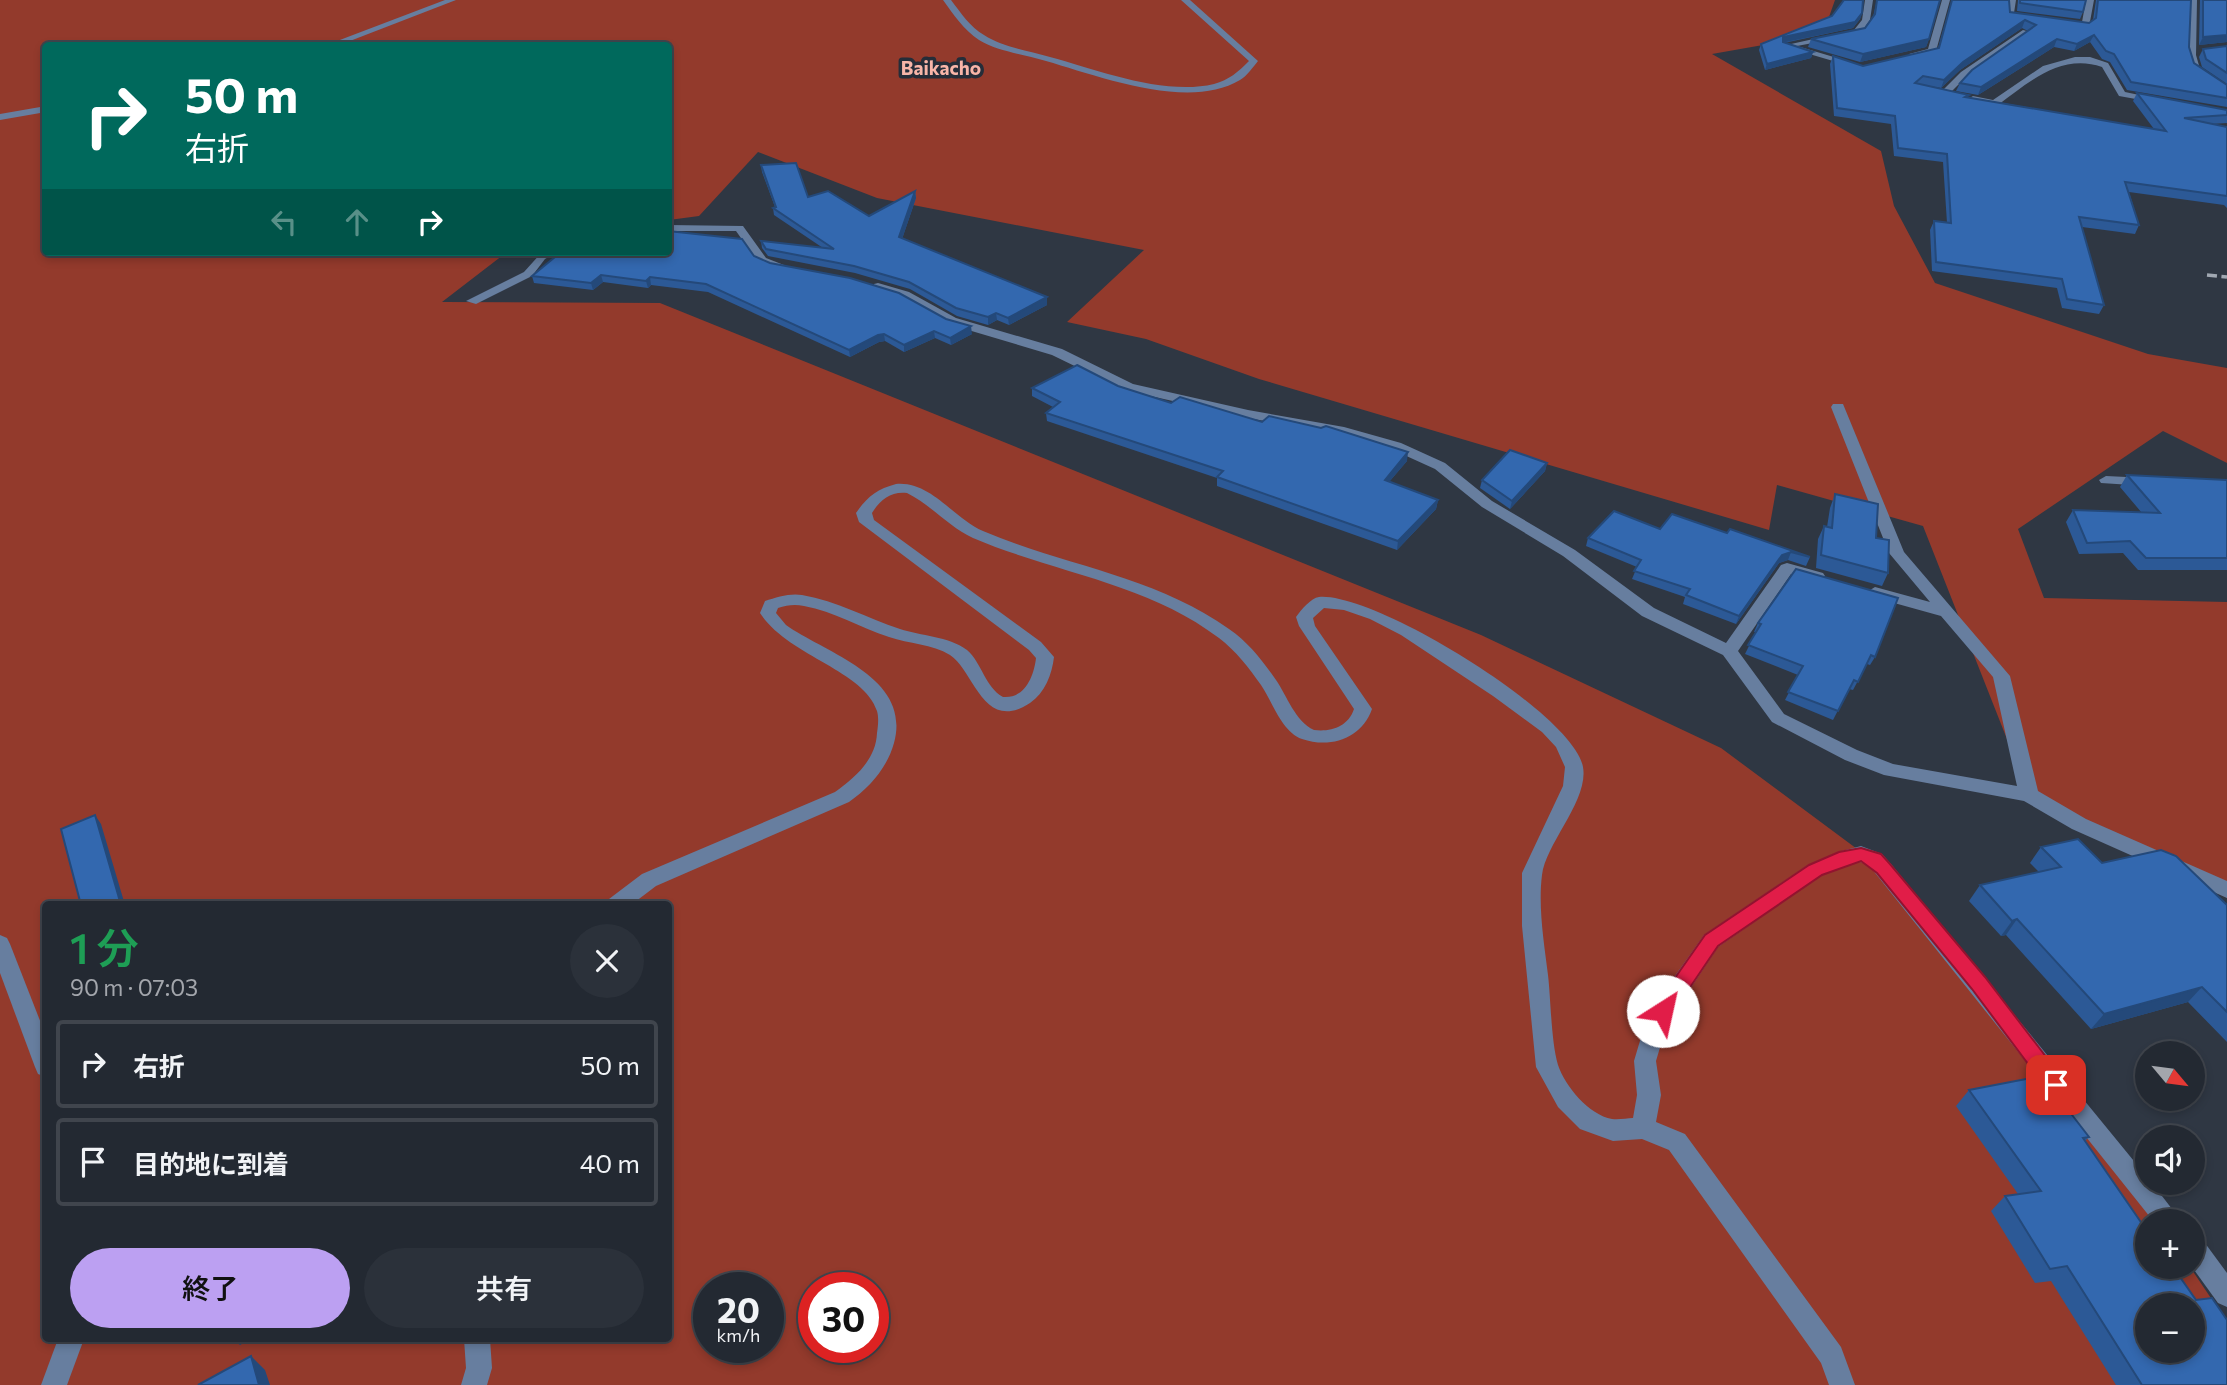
<!DOCTYPE html>
<html lang="ja">
<head>
<meta charset="utf-8">
<style>
	:root { --surface:#232932; --page:#2b313a; --text:#f1f3f6; --muted:#a3a6ac; --line:#40454d; --accent:#bca0f2 }
	body { margin:0; font-family:Commissioner,"Noto Sans JP",sans-serif; background:var(--page); color:var(--text); height:100vh; display:flex; flex-direction:column; font-size:26px; white-space:nowrap }
	* { box-sizing:border-box; margin:0 }
	p { font-size:23px; color:var(--muted) }
	.icon { flex:none; width:38px; height:38px; fill:none; stroke:currentColor; stroke-width:2; stroke-linecap:round; stroke-linejoin:round }
	.map { position:relative; flex:1; overflow:hidden }
	.drawer { position:absolute; left:42px; top:901px; width:630px; height:441px; display:flex; flex-direction:column; background:var(--surface); border-radius:7px; box-shadow:0 4px 10px #0003,0 0 0 2px var(--line) }
	.drawer>* { flex:none }
	.hud { position:absolute; left:42px; top:42px; width:630px; height:214px; border-radius:7px; box-shadow:0 4px 10px #0003,0 0 0 2px var(--line); background:#00695c; color:#fff; overflow:hidden }
	.needle { width:46px; rotate:119deg }
	.controls { position:absolute; left:2135px; top:1041px; display:grid; gap:14px }
	.controls a { display:grid; place-items:center; width:70px; height:70px; border-radius:50%; background:var(--surface); box-shadow:0 4px 10px #0003,0 0 0 2px var(--line); font-size:35px }
	.speed { position:absolute; left:693px; top:1272px; display:flex; gap:14px; font-size:35px; font-weight:700; text-align:center }
	.speed>* { display:grid; place-content:center; width:91px; height:91px; border-radius:50%; background:var(--surface); box-shadow:0 4px 10px #0003,0 0 0 2px var(--line); line-height:1 }
	.speed small { font-size:18px; font-weight:400 }
	.speed .limit { border:10px solid #d22; background:#fff; color:#111 }
	.pin { position:absolute; display:grid; place-items:center; width:60px; height:60px; color:#fff; margin:-30px; border-radius:14px; box-shadow:0 4px 10px #0006 }
	.me { position:absolute; width:77px; margin:-38px; rotate:35deg; stroke-linejoin:round; filter:drop-shadow(0 0 5px #0008) }
	.turn { display:flex; align-items:center; gap:24px; height:147px; padding:0 28px; font-size:32px }
	.turn .icon { width:91px; height:91px; stroke-width:2.5 }
	.turn b { display:block; font-size:49px; line-height:60px }
	.lanes { display:flex; align-items:center; height:66px; padding:0 28px; background:#0003; justify-content:center; gap:35px; direction:ltr }
	.lanes .off { opacity:.35 }
	.round { display:grid; place-items:center; flex:none; width:74px; height:74px; border-radius:37px; background:var(--page) }
	.overview { display:flex; align-items:center; justify-content:space-between; height:119px; padding:0 28px }
	h1 { font-size:42px; font-weight:600; line-height:52px; color:#1e9e55 }
	.button { display:flex; gap:14px; margin-top:auto; padding:14px 28px }
	.button a { flex:1; height:80px; border-radius:42px; background:var(--accent); color:#111; font-size:28px; font-weight:600; line-height:80px; text-align:center }
	.button a+a { background:var(--page); color:var(--text) }
	ul { padding:0; list-style:none }
	li { display:flex; align-items:center; gap:21px; height:88px; margin:0 14px 10px; padding:0 14px; border:4px solid var(--line); border-radius:7px }
	li div { flex:1 }
	li b { display:block; font-size:26px }
	li em { font-style:normal }
	.map>svg:first-child { display:block }
	.green { fill:#933a2c; fill-rule:evenodd }
	.lines { fill:none; stroke-linecap:round; stroke-linejoin:round }
	.minor { fill:#677e9f; fill-rule:evenodd }
	.rail { stroke:#a1a8b2; stroke-width:3.5; stroke-dasharray:10 4.5; stroke-linecap:butt }
	.wall { fill:#2c5996 }
	.shaded-wall { fill:#24497a }
	.building { fill:#3368af; stroke:#24497a; stroke-width:2; fill-rule:evenodd }
	.route { fill:#e11d48; stroke:#92132f; stroke-width:2 }
	.labels { text-anchor:middle; dominant-baseline:central; stroke-width:7; stroke-linejoin:round; paint-order:stroke }
	.far-quarter-label { font-size:19px; font-weight:bold; fill:#f8b5a8; stroke:#252d39 }
</style>
</head>
<body>
<div class="map">
<svg width="2227" height="1385" viewBox="0 0 2227 1385">
	<rect width="100%" height="100%" fill="#2f3743"/>
	<path class="green" d="M0,0h1835l-6,17 -44,24 -73,13 169,97 13,55 41,77 213,71 79,14v95l-64,-32 -145,98 26,69 183,4v296l-198,-103 -106,-269 -146,-41 -8,45 -510,-151 -113,-40 -79,-17 77,-72 -267,-52 -119,-46 -59,64 -30,4 -1,-174h-622v206h461l-65,50 218,1 821,332 240,113 163,121 275,352 -12,1v45h43l37,55v63h-2227zM46,905h622v434h-622zM709,1288h59v60h-59zM814,1288h59v60h-59zM2147,1306h46v45h-46z"/>
	<g class="lines">
		<g class="minor">
			<path d="M445,0h11l-119,46h-13z"/>
			<path d="M943,0h8c10,13 19,27 33,35 20,13 44,15 66,22 48,13 114,39 164,27 15,-4 24,-12 35,-23l-68,-61h9l68,61c-5,6 -11,15 -18,19 -51,31 -142,-4 -194,-19 -22,-7 -47,-9 -67,-21 -15,-10 -26,-26 -36,-40z"/>
			<path d="M1865,0h8l-3,20 -10,14 -63,12 60,18v4l-75,-22 72,-16 8,-10z"/>
			<path d="M1942,0h8l-14,51 -27,7v-4l19,-5z"/>
			<path d="M2008,0h8l-2,13 19,3v4l-26,-3z"/>
			<path d="M2086,0h8l-5,27 -28,-3 3,-4 18,2z"/>
			<path d="M2189,0h8l-1,55 4,14 27,18v7l-35,-24 -4,-15z"/>
			<path d="M2023,30l7,2 -63,44 -20,20h-6v-4l20,-20z"/>
			<path d="M2075,57h15l18,6 17,29 38,8 -5,3 -39,-7 -17,-29c-41,-14 -73,15 -104,38l-30,-6 5,-3 20,4 50,-34z"/>
			<path d="M46,106v6l-46,8v-6z"/>
			<path d="M668,225l75,1 23,32 23,9 -6,4 -25,-9 -22,-31h-68z"/>
			<path d="M542,252h15l-12,7 -13,17 -56,28 -10,-3 58,-29z"/>
			<path d="M878,283l31,9 47,26 106,31 71,35 115,26 96,17 57,16 44,20 47,38 83,49 79,58 72,35 55,-78 6,-2 36,10 2,3 -8,5 -26,-7 -53,77 46,63 73,36 36,14 124,22 -24,-109 -52,-61 -72,-20 -2,-4 8,-5 55,15 -41,-49 -58,-146 2,-3h10l61,148 106,124 28,115 48,28 141,62v17l-155,-69 -48,-28 -140,-26 -39,-15 -73,-38 -49,-67 -81,-39 -79,-60 -81,-49 -47,-38 -44,-20 -49,-14 -94,-17 -124,-28 -72,-35 -104,-31 -47,-26 -27,-8v-6z"/>
			<path d="M2106,476l41,2 7,4 -7,4 -46,-3 -2,-3z"/>
			<path d="M896,484c35,-3 57,34 87,47 82,35 172,45 246,98 19,13 34,32 47,51 11,16 19,41 38,50 17,2 34,-3 40,-21l-55,-83 -3,-9c5,-7 15,-19 23,-20 55,-5 254,116 264,170 6,33 -37,76 -41,108 -4,32 2,68 6,100 3,26 3,66 10,90 7,21 31,50 54,54 7,1 15,-1 21,-1l4,-23 -3,-34 8,-27 13,-30 49,-69 104,-70 30,-13 23,-6 21,8 9,10 256,313v6h5l30,39h-28l-286,-358 -8,-2 -12,2 -26,11 -104,72 -46,69 -8,18 -8,27 5,34 -5,27 29,12 156,213 14,38h-26l-8,-22 -152,-213 -27,-11 -29,2 -33,-12 -22,-22 -22,-40 -14,-141v-53l41,-87 2,-19 -9,-20 -14,-15 -49,-36 -92,-61 -31,-16 -26,-9 -20,-2 -11,10 2,8 57,83c-10,29 -41,40 -70,30 -20,-7 -29,-36 -41,-54 -12,-17 -25,-34 -42,-47 -72,-55 -164,-65 -246,-100 -24,-11 -42,-33 -66,-45 -16,-2 -27,7 -35,20l2,7 167,122 13,15c-2,17 -9,36 -24,46 -47,31 -56,-33 -80,-48 -18,-11 -41,-11 -61,-18 -29,-9 -55,-26 -85,-31 -9,-2 -17,-1 -26,2l-2,5 10,12c41,29 126,52 108,118 -7,25 -24,44 -45,59l-193,84 -25,19h-25l3,-6 33,-25 193,-82c21,-15 41,-33 42,-59 1,-7 2,-15 0,-22 -13,-41 -89,-55 -117,-98l5,-12c12,-4 25,-8 37,-6 35,6 65,23 98,34 21,7 48,7 67,21 15,13 18,37 36,47 22,2 31,-21 33,-39l-7,-8 -170,-128 -3,-9c11,-16 21,-24 40,-29z"/>
			<path d="M0,935l7,3 3,6 36,92v41l-8,-3 -3,-7 -35,-94z"/>
			<path d="M2193,1236l9,3 25,34v34l-9,-4 -26,-36z"/>
			<path d="M58,1339h26l-17,46h-26z"/>
			<path d="M464,1339h26l2,29 -5,17h-26l5,-17z"/>
		</g>
		<path class="rail" d="M2207,275l20,2"/>
	</g>
	<g class="wall">
		<path d="M1877,0l52,39 -3,8 -66,15 -52,-15 3,-8 54,-11 8,-11z"/>
		<path d="M1952,0h57l1,12 79,11 4,-3 3,-20h95l-2,47 5,16 33,22v22l-100,-17 -17,-28 -8,-3 -12,-17 -16,9 -20,-4 -76,48 -22,-4 4,-8 68,-52 -6,-3 -62,42 -19,18 -18,-3 45,12 186,32 -21,-28 4,-8 90,17v13l-16,1 16,3v81l-3,-3 -95,-13 10,33 -4,9 -53,-7 22,78 -5,9 -37,-6 -5,-20 -125,-17 -2,-41 4,-9 13,2 -4,-61 -49,-6 -3,-32 -57,-8 -4,-52 3,-8 30,10 75,-18z"/>
		<path d="M2018,0h68l-3,12 -3,7 -63,-8z"/>
		<path d="M2200,0h27v44v-2l-28,3z"/>
		<path d="M1862,13l-2,6 -7,9 -69,15 29,9 -2,6 -46,12 -6,-20 2,-6 71,-28z"/>
		<path d="M2227,46v38l-25,-17 -3,-10 4,-8z"/>
		<path d="M761,165l47,32 61,19 46,-25 1,7 -14,41 145,58v8l-38,20 -12,-5 -9,5 -31,-9 -47,-27 -55,-16 -87,-17 -6,-8 -1,-7 62,7 -49,-33 -1,-7 2,-1 -13,-35z"/>
		<path d="M754,256l16,7 202,71 -21,11 -16,-7 -31,14 -19,-11 -6,1 -29,15 -142,-65 -57,-7 -3,3 -45,-6 -10,8 -59,-7 -2,-7z"/>
		<path d="M1118,386l53,17 91,19 145,39 -18,21 49,18 -2,9 -39,41 -180,-64v-8l-170,-57 -1,-8 7,-6 -21,-11v-8z"/>
		<path d="M1547,463l-2,8 -35,38 -30,-21 2,-8z"/>
		<path d="M2127,475l100,5v90h-89l-15,-17 -44,1 -13,-32 7,-12 69,3 -22,-26z"/>
		<path d="M1835,494l41,44 12,35 -6,13 -66,-18 2,-29 6,-13 3,1 3,-19z"/>
		<path d="M1660,529l67,4 83,24 -4,9 -18,-6 -9,3 -43,61 -53,-20 2,-7 -53,-18 5,-12 -51,-21 2,-8z"/>
		<path d="M1758,623l117,34 -5,8 -3,-1 -14,26 -4,-1 -16,31 -48,-20 13,-25 -53,-21 11,-22h-2z"/>
		<path d="M2041,847l61,16 125,42v137l-39,-40 -97,27 -85,-94 -5,1 -32,-35 11,-16 59,-13 -9,-9z"/>
		<path d="M1969,1090l120,47 -4,4 142,244h-111l-65,-104 -16,2 -44,-72 14,-15 13,-2 -62,-88z"/>
	</g>
	<g class="shaded-wall">
		<path d="M1862,13l-2,6 -7,9 -72,15 2,-6z"/>
		<path d="M2025,20l-3,8 -62,42 -19,18 3,-8 19,-18z"/>
		<path d="M2094,35l-4,7 -16,9 3,-7z"/>
		<path d="M2227,35v7l-28,3 4,-8z"/>
		<path d="M1929,39l-3,8 -66,15 3,-8z"/>
		<path d="M2057,39l-3,8 -76,48 3,-8z"/>
		<path d="M1813,52l-2,6 -46,12 2,-6z"/>
		<path d="M915,191l1,7 -16,47 -1,-8z"/>
		<path d="M601,275l2,7 -10,8 -2,-7z"/>
		<path d="M650,277l1,8 -3,3 -2,-7z"/>
		<path d="M1047,297v8l-38,20 -1,-7z"/>
		<path d="M996,313l1,7 -9,5v-8z"/>
		<path d="M971,326l1,8 -21,11 -1,-7z"/>
		<path d="M934,331l1,7 -31,14v-7z"/>
		<path d="M884,334l1,7 -6,1 -29,15 -1,-7 29,-15z"/>
		<path d="M1408,452l-1,9 -24,28 2,-9z"/>
		<path d="M1547,463l-2,8 -35,38 2,-8z"/>
		<path d="M1438,500l-2,9 -39,41 1,-9z"/>
		<path d="M1791,552l-3,8 -9,3 -43,61 3,-8 43,-61z"/>
		<path d="M95,815l6,9 24,81h-4z"/>
		<path d="M2017,919l-11,16 -5,1 11,-15z"/>
		<path d="M2202,987l-14,15 -97,27 13,-15z"/>
		<path d="M233,1339h18l-11,6z"/>
		<path d="M251,1356l14,14 5,15h-11z"/>
	</g>
	<g class="building">
		<path d="M1844,0h19l-1,13 -7,9 -72,15v5l30,10 -46,12 -6,-20 71,-28z"/>
		<path d="M1877,0h63l-11,39 -66,15 -52,-15 54,-11 10,-14z"/>
		<path d="M1952,0h57l1,12 79,11 7,-5 2,-18h93l-2,47 5,16 33,22v13l-96,-16 -17,-28 -8,-3 -12,-16 -17,9 -20,-5 -76,48 -21,-4 12,-13 64,-45 -11,-5 -62,42 -19,18 -21,-4 -8,7 54,12 -4,2 201,34 -29,-38 90,17v5l-43,3 43,9v69l-102,-14 14,43 -60,-8 25,88 -37,-6 -5,-20 -126,-17 -2,-41 17,2 -4,-69 -49,-6 -3,-32 -58,-8 -4,-52 30,10 76,-18z"/>
		<path d="M2020,0h66l-3,12 -63,-9z"/>
		<path d="M2203,0h24v35l-24,2z"/>
		<path d="M2227,46v27l-21,-14 -3,-10z"/>
		<path d="M796,163l12,34 20,-6 41,25 46,-25 -16,46 148,60 -39,21 -12,-5 -8,4 -32,-9 -47,-26 -55,-16 -88,-17 -5,-8 73,8 -61,-41 3,-1 -15,-42z"/>
		<path d="M668,231l74,8 12,17 16,7 80,15 49,15 47,26 25,7 -21,12 -16,-7 -30,14 -20,-11 -6,1 -29,15 -143,-66 -56,-7 -4,4 -45,-6 -10,8 -59,-7 29,-24h107z"/>
		<path d="M1077,365l41,21 53,17 9,-6 82,25 7,-6 52,12 5,-2 82,26 -23,28 53,20 -40,41 -181,-64 6,-6 -177,-58 14,-11 -28,-14z"/>
		<path d="M1510,450l37,13 -35,38 -30,-21z"/>
		<path d="M2127,475l100,5v78h-81l-16,-17 -43,2 -14,-33 87,3z"/>
		<path d="M1835,494l43,10 -2,34 13,2 -1,33 -67,-18 3,-29 8,2z"/>
		<path d="M1614,511l46,18 12,-15 55,19 3,-4 80,28 -19,-5 -9,3 -43,61 -53,-21 4,-6 -56,-18 7,-11 -53,-22z"/>
		<path d="M1796,569l102,29 -23,59 -4,-2 -13,27 -4,-2 -16,31 -50,-19 15,-26 -55,-21 13,-21 -3,-1z"/>
		<path d="M95,815l26,90h-40l-20,-76z"/>
		<path d="M2078,839l24,24 59,-13 15,6 51,49v107l-25,-25 -98,27 -87,-95 -5,2 -32,-36 81,-18 -20,-20z"/>
		<path d="M2042,1076l47,61 -6,1 64,93v36h26l23,33 16,-2 15,22v65h-85l-75,-119 -17,3 -45,-73 36,-5 -72,-101zM2147,1306h46v45h-46z"/>
		<path d="M251,1356l8,29h-61z"/>
	</g>
	<path class="route" d="M1861,848l20,6 9,10 95,113 78,102 3,6 -3,7 -7,3 -7,-3 -77,-103 -95,-116 -16,-12 -39,14 -104,71 -48,71 -7,2 -7,-2 -3,-6 3,-6 49,-70 104,-70 30,-13z"/>
	<g class="labels">
		<g class="far-quarter-label">
			<text x="941" y="67">Baikacho</text>
		</g>
	</g>
</svg>
<div class="controls">
<a><svg class="needle" viewBox="-14 -14 28 28"><path d="M0-13l5 13h-10z" fill="#e53935"/><path d="M0 13l5-13h-10z" fill="#a3a6ac"/></svg></a>
<a><svg class="icon" aria-label="sound" viewBox="0 0 24 24"><path d="M4 9h4l5-4v14l-5-4H4zM17 9q2 3 0 6"/></svg></a>
<a>+</a>
<a>−</a>
</div>
<div class="speed"><div>20<small>km/h</small></div><div class="limit">30</div></div>
<div class="pin" style="left:2056px;top:1085px;background:#d93025"><svg class="icon" aria-label="arrive" viewBox="0 0 24 24"><path d="M6 21V4h12l-3 4 3 4H6"/></svg></div>
<svg class="me" style="left:1663px;top:1011px" viewBox="-20 -20 40 40"><circle r="19" fill="#fff"/><path d="M0-13L10 11 0 6-10 11z" fill="#e11d48"/></svg>
<div class="hud">
<div class="turn"><svg class="icon" aria-label="right" viewBox="0 0 24 24"><path d="M7 20v-9h11M14 6l5 5-5 5"/></svg><div><b>50 m</b>右折</div></div>
<div class="lanes"><svg class="icon off" aria-label="left" viewBox="0 0 24 24"><path d="M17 20v-9H6M10 6l-5 5 5 5"/></svg><svg class="icon off" aria-label="ahead" viewBox="0 0 24 24"><path d="M12 20V5M6 11l6-6 6 6"/></svg><svg class="icon" aria-label="right" viewBox="0 0 24 24"><path d="M7 20v-9h11M14 6l5 5-5 5"/></svg></div>
</div>
<section class="drawer">
<div class="overview"><div><h1>1 分</h1><p>90 m · 07:03</p></div><a class="round"><svg class="icon" aria-label="close" viewBox="0 0 24 24"><path d="M6 6l12 12M18 6L6 18"/></svg></a></div>
<ul>
<li><svg class="icon" aria-label="right" viewBox="0 0 24 24"><path d="M7 20v-9h11M14 6l5 5-5 5"/></svg><div><b>右折</b></div><em>50 m</em></li>
<li><svg class="icon" aria-label="arrive" viewBox="0 0 24 24"><path d="M6 21V4h12l-3 4 3 4H6"/></svg><div><b>目的地に到着</b></div><em>40 m</em></li>
</ul>
<div class="button"><a>終了</a><a>共有</a></div>
</section>
</div>
</body>
</html>
